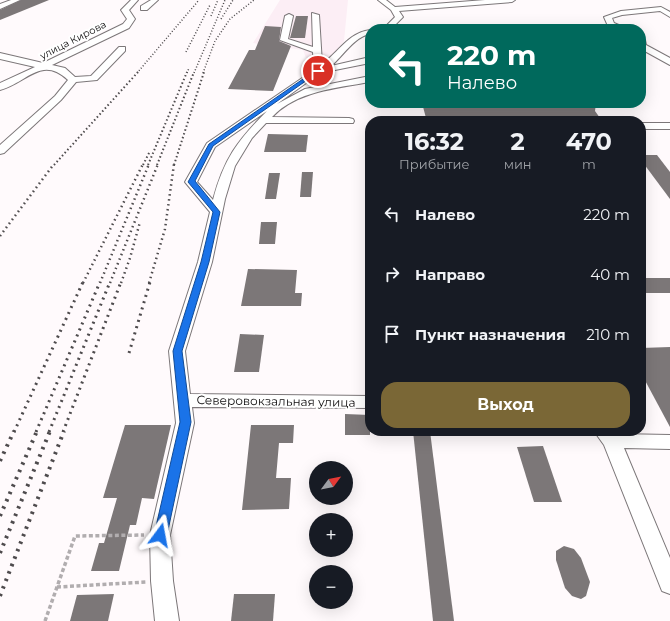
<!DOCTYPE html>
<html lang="ru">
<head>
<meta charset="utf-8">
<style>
	:root { --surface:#171b24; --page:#20242c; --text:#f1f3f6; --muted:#9ea1a6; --accent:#7a6736 }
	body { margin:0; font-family:Montserrat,sans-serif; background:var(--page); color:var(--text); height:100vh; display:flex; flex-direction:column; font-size:15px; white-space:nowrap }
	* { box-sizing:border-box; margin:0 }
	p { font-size:13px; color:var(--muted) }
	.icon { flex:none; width:22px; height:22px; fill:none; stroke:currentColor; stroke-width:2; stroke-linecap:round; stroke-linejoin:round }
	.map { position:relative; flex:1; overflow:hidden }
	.panel { position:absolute; left:365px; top:116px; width:281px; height:320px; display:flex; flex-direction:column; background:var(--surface); border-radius:16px; box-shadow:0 4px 16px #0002 }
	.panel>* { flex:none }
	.banner { position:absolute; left:365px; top:24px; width:281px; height:84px; border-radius:16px; box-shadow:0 4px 16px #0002; background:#00695c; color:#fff; overflow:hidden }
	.needle { width:26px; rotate:58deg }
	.tools { position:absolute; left:309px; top:461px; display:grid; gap:8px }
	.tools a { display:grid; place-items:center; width:44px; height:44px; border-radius:50%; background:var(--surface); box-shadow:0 4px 16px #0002; font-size:20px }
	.pin { position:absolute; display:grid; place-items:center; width:34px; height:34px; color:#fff; margin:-17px; border:2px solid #fff; border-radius:50%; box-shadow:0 1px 4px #0007 }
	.me { position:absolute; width:44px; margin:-22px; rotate:13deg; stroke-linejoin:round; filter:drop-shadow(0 0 3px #0008) }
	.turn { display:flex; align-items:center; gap:14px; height:84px; padding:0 16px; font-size:18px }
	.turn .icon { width:52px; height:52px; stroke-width:2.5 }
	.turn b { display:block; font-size:28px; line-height:34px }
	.eta { display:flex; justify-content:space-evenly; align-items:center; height:68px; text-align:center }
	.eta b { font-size:24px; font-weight:700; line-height:28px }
	.primary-button { display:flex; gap:8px; margin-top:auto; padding:8px 16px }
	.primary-button a { flex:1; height:46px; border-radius:16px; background:var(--accent); color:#fff; font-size:16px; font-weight:700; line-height:46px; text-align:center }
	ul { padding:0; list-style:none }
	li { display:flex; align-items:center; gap:12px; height:60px; padding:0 16px }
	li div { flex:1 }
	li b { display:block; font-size:15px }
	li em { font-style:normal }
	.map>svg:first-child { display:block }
	.built { fill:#fceef5 }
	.building { fill:#7c7778 }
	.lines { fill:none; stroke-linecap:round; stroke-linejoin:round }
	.minor-casing { stroke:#7c7779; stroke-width:2 }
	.path { stroke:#b1adaf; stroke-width:3.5; stroke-dasharray:4 2.5; stroke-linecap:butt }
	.minor { fill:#fff; fill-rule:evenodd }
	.rail-far4 { stroke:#4e4b4d; stroke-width:1.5; stroke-dasharray:1 2; stroke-linecap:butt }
	.rail-far3 { stroke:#4e4b4d; stroke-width:2; stroke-dasharray:1.5 2.5; stroke-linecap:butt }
	.rail-far2 { stroke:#4e4b4d; stroke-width:2.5; stroke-dasharray:1.5 3.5; stroke-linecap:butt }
	.rail-far1 { stroke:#4e4b4d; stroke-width:3; stroke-dasharray:2 4.5; stroke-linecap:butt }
	.rail { stroke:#4e4b4d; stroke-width:4; stroke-dasharray:2.5 5.5; stroke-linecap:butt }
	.route { fill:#1a73e8; stroke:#114b97 }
	.labels { text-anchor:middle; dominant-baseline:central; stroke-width:4; stroke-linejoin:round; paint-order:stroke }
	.far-street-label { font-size:10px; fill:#0e0c0d; stroke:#fff }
	.street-label { font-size:12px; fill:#0e0c0d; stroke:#fff }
</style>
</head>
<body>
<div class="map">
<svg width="670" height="621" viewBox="0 0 670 621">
	<rect width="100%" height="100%" fill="#fffafc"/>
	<path class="built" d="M280,0h68l-4,41 -12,16 -26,1 -3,-8 -50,-7z"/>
	<g class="building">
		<path d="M21,0h28l-49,20v-10z"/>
		<path d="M296,16h12l-3,22h-15z"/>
		<path d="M265,26l16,1 -2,14 12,5 -18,45 -45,-2 21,-39h6z"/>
		<path d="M422,103h174l-1,8 5,7h-174z"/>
		<path d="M268,134l40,1 -2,17h-42z"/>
		<path d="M641,155h16l13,17v27l-29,-39z"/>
		<path d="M302,172h11l-2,25h-11z"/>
		<path d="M269,173h11l-4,26h-11z"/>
		<path d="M261,222h16l-2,22h-16z"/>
		<path d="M248,269l49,1 -2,23h7l-1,13h-60z"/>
		<rect x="641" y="278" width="29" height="15"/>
		<path d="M240,334l24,1 -5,37h-25z"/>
		<path d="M670,347v80l-29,-54v-25z"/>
		<path d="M345,414l25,1v20h-25z"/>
		<path d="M125,425h46l-17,74 -12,-1 -6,27h-6l-11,46h-28l8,-28h5l13,-45h-14z"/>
		<path d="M251,425h43l-1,18h-14l-3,35h15l-2,31 -47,1z"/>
		<path d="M413,431h17l24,190h-21z"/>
		<path d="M543,446l19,56h-28l-17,-55z"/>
		<path d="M564,546l10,3 7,9 9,24 -4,14 -5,3 -9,-3 -7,-8 -9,-28v-9z"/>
		<path d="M114,594l-6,27h-38l7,-26z"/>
		<path d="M234,594h41l-2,27h-42z"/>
	</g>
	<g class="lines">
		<defs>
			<g id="minor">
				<path d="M11,0h9l-20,9v-5z"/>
				<path d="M131,0h7l-9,10 6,9 -6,9 -77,37 13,3 10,9 16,-1 28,-29h6v4l-28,29 -21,2 -15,18 -57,53 -4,1v-9l55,-49 13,-16c-27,-25 -41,3 -68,10v-7l35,-16 -35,-8v-6l43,10 80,-39 4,-5 -6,-9z"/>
				<path d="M151,0h7l-11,10h-6v-4z"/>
				<path d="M378,0h8l9,7 90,-7h30l-3,2 -113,9 4,6 -12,12h-8l12,-12 -4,-7z"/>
				<path d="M661,7l9,5v5l-10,-6 -38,4 -10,3 2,5 14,6h-11l-9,-3 -4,-9 17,-6z"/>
				<path d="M312,13l7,2 3,49c17,-12 26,-31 48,-34v4c-16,3 -27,22 -39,32l39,-9v6l-50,10 -43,31 28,-15 65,-13v6c-33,6 -74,9 -98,35l77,1 4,1 1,2 -1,2h-87l-14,15 -17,28 -10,33 -13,63 -27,89 5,43 180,2v12l-178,-1 2,16 -24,112 3,46 6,40h-24l-4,-40 -1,-46 26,-112 -7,-72 29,-89 12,-50 -25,-30 22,-39 107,-73 -1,-18 -33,-12 5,-24 4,-2 4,2 -5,23 25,8zM267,111c-30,30 -43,48 -54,89l-16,-18 18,-35z"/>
				<path d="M641,38l4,2 1,5 24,13v7l-29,-16z"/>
				<rect x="641" y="123" width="29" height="6"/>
				<path d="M594,431h20l3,3 53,1v14l-46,-1 46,110v36l-8,-3 -58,-146z"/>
			</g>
		</defs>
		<use href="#minor" class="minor-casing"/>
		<g class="path">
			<path d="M57,587l89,-5"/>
			<path d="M45,621l30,-85 69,-1"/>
		</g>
		<use href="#minor" class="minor"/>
		<g class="rail-far4">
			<path d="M211,16l7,-16"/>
			<path d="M221,19l12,-19"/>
			<path d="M186,52l24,-47"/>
			<path d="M137,73l62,-73"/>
			<path d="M187,73l2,-5"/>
			<path d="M194,73l31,-73"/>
			<path d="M203,73l12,-32 15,-22 24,-19"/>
		</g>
		<g class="rail-far3">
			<path d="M54,165l84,-93"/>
			<path d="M143,165l7,-14"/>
			<path d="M148,165l39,-93"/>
			<path d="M157,165l37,-93"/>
			<path d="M174,165l30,-93"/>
		</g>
		<g class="rail-far2">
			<path d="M0,236l54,-72"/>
			<path d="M83,283l60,-119"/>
			<path d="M100,283l49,-119"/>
			<path d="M110,283l48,-119"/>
			<path d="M121,283l9,-25 10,-36"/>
			<path d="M149,283l16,-54 9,-65"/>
		</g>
		<g class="rail-far1">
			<path d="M129,353l21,-71"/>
			<path d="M14,432l69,-150"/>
			<path d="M36,432l64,-150"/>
			<path d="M49,432l61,-150"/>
			<path d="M63,432l58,-150"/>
		</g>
		<g class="rail">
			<path d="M0,461l14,-30"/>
			<path d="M0,516l37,-85"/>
			<path d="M0,553l50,-122"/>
			<path d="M0,596l64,-165"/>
		</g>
	</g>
	<path class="route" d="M316,70l4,1 -107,75 -18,35 25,31 -11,50 -27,89 9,71 -24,113 -2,4 -5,2 -4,-2 -2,-4 26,-113 -7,-71 28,-89 12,-50 -25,-30 21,-38z"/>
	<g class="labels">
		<g class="far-street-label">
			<text transform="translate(73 40) rotate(-27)">улица Кирова</text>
		</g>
		<g class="street-label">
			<text transform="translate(276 401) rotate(1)">Северовокзальная улица</text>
		</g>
	</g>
</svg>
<div class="tools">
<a><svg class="needle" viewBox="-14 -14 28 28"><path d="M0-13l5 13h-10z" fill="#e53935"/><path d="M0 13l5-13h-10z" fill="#9ea1a6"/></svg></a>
<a>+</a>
<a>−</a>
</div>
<div class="pin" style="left:318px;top:71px;background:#d93025"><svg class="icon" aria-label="arrive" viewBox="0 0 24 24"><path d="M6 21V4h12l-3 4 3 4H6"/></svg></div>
<svg class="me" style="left:160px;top:535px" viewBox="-20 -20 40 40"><path d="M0-17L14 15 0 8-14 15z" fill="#1a73e8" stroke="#fff" stroke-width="4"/></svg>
<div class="banner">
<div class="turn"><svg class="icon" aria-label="left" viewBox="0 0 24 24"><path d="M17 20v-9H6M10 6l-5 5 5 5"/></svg><div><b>220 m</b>Налево</div></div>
</div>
<section class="panel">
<div class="eta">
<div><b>16:32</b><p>Прибытие</p></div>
<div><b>2</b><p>мин</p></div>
<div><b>470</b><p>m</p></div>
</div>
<ul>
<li><svg class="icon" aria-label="left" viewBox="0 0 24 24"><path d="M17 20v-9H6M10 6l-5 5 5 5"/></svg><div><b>Налево</b></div><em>220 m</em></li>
<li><svg class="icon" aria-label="right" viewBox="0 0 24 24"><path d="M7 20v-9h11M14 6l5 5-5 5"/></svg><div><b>Направо</b></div><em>40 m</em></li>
<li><svg class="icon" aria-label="arrive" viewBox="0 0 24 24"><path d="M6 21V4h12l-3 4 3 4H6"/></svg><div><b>Пункт назначения</b></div><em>210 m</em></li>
</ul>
<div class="primary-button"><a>Выход</a></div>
</section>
</div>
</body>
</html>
